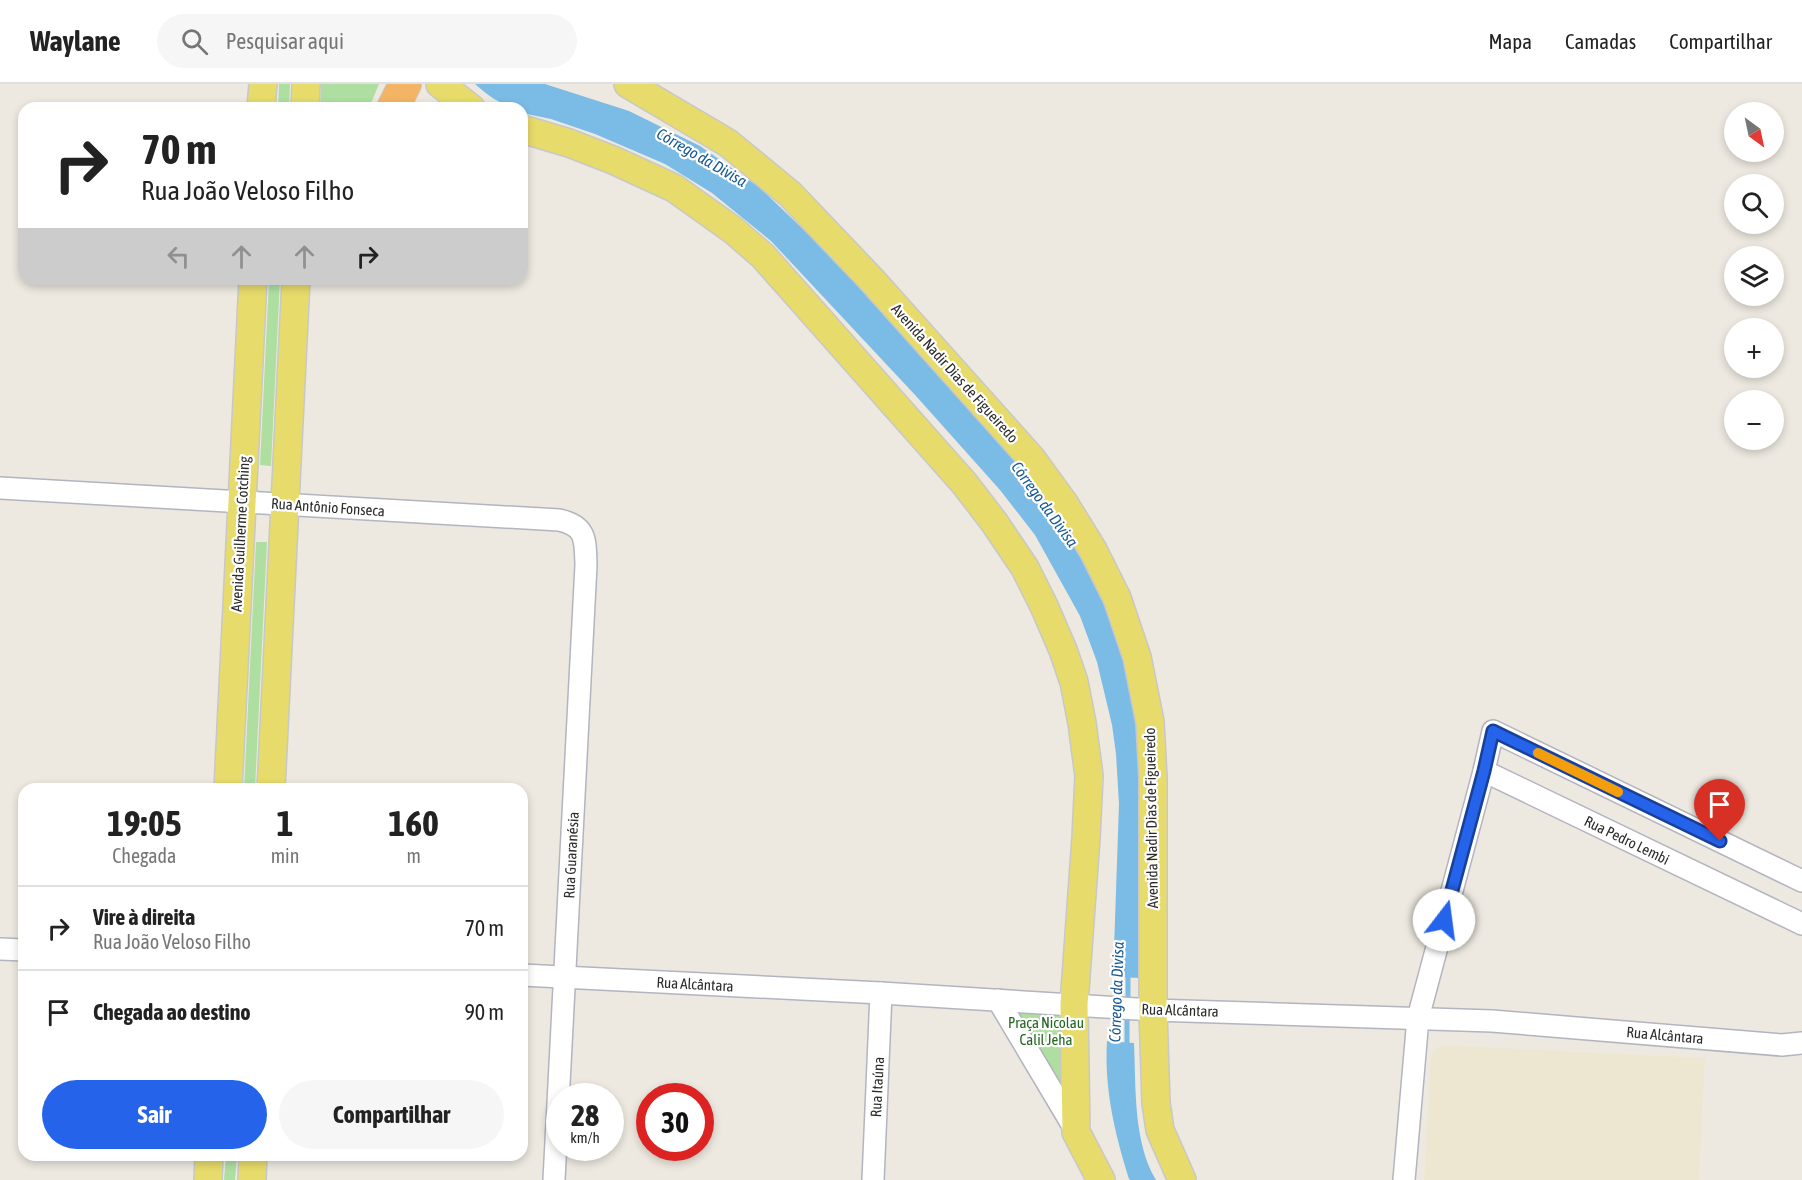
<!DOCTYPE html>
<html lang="pt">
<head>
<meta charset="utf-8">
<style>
	:root { --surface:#fff; --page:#f6f6f6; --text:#222; --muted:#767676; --line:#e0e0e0; --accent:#2563eb }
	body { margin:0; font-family:"Asap Condensed",sans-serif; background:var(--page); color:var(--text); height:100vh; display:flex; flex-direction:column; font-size:22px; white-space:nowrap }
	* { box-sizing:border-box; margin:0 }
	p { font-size:20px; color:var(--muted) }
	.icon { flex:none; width:33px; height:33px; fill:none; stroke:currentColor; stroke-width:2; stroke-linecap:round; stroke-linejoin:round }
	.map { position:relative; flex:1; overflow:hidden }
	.drawer { position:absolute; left:18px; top:699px; width:510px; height:378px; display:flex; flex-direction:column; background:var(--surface); border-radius:18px; box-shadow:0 3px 9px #0003 }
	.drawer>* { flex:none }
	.banner { position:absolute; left:18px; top:18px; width:510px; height:183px; border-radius:18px; box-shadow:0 3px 9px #0003; background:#fff; color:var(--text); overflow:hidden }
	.needle { width:39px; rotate:147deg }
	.fabs { position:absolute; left:1724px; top:18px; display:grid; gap:12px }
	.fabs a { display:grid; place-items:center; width:60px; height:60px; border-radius:50%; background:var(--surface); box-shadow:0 3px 9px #0003; font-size:30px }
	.speed { position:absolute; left:546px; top:999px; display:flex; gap:12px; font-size:30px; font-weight:700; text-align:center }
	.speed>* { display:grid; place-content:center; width:78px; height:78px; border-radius:50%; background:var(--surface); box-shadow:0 3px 9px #0003; line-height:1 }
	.speed small { font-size:15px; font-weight:400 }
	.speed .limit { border:9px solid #d22; background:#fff; color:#111 }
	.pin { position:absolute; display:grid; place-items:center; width:51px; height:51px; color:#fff; margin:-62px -26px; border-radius:50% 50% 50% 0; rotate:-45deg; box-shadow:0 0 6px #0007 }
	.pin .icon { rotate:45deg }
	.me { position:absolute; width:66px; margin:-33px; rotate:15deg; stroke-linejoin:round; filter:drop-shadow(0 0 4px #0008) }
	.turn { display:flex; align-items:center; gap:21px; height:126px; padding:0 24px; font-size:27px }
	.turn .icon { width:78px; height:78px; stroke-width:2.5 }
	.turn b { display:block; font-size:42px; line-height:51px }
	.lanes { display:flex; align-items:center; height:57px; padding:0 24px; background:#0003; justify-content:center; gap:30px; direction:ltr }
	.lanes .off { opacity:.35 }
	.eta { display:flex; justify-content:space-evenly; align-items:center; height:102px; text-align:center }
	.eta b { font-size:36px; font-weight:700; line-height:42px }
	.button { display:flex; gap:12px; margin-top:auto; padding:12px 24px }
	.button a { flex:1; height:69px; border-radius:36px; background:var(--accent); color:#fff; font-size:24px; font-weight:700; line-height:69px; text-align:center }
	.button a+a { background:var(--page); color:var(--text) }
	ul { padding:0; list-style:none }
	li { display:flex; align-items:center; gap:18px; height:84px; padding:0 24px; border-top:2px solid var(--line) }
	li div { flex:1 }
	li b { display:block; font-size:22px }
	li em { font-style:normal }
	header { display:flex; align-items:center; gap:36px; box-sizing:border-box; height:84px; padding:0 30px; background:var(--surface); border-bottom:2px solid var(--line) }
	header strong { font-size:28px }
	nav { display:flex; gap:33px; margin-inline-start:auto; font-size:21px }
	.search { width:420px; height:54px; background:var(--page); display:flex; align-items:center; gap:15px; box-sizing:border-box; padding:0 21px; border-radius:33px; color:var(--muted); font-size:22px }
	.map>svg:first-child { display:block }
	.education { fill:#ede7d1 }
	.green { fill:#aedfa1 }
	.water { fill:#7bbce7 }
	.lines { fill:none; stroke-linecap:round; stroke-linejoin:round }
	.stream { stroke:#7bbce7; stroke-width:5 }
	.minor-casing { stroke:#b3b4bf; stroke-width:24 }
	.major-casing { stroke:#c8c8c8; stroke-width:30 }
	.highway-casing { stroke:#c8c8c8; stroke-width:34 }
	.minor { stroke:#fff; stroke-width:21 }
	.major { stroke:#e7db6b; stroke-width:27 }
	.highway { stroke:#f3b565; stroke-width:32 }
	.route-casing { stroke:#184099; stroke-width:15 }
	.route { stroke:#2563eb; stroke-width:10 }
	.slow { stroke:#f59e0b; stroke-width:10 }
	.labels { text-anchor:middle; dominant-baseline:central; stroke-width:4.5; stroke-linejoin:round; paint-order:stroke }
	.street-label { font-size:15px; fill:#2c2c2c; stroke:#fff }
	.park-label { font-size:15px; fill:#256620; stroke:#fff }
	.water-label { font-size:16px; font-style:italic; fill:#175995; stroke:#fff }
</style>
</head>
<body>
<header>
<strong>Waylane</strong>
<div class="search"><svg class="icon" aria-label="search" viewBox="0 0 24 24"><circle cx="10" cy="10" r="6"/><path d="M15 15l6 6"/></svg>Pesquisar aqui</div>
<nav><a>Mapa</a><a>Camadas</a><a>Compartilhar</a></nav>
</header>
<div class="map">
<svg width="1802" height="1096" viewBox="0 0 1802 1096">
	<rect width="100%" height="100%" fill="#ede9e0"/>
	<path class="education" d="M1441,961l264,13 -6,122h-275l7,-126z"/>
	<g class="green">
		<path d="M279,0h11l-1,24h-11z"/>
		<path d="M321,0h58l-10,24h-49z"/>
		<path d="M269,195h11l-9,187 -11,-1z"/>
		<path d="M256,458h11l-12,247h-11z"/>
		<path d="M1017,929l44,1 3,74z"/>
		<path d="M226,1071h11l-2,25h-11z"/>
	</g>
	<g class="water">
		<path d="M475,0h70l84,27 71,35 59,41 68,65 203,216 71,111 46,151 -6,248 -28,-1 6,-173 -3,-50 -4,-29 -15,-63 -17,-46 -45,-81 -35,-45 -84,-94 -145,-155 -59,-48 -47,-29 -70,-30 -44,-15 -29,-6v-5c-19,0 -33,-12 -47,-24z"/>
		<path d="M1107,957l27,2c2,43 -1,99 22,137h-26l-1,-1c-14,-45 -25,-90 -22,-138z"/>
	</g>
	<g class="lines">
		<g class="stream">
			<path d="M1128,920v-33"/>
			<path d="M1127,965v-36"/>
		</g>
		<defs>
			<g id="minor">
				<path d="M0,404l559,32c28,6 26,20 27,45l-32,615"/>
				<path d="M1484,687l318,153"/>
				<path d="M0,865l24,1"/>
				<path d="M522,891l359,18 272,17 339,11 290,24 20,-2"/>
				<path d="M998,916l78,131"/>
				<path d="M873,1096l8,-187"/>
				<path d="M1404,1096l14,-162 66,-247 9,-40 309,150"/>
			</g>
			<g id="major">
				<path d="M440,0l31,24"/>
				<path d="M628,0l100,59 62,51 81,85 161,180 32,44 29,47 24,48 20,59 13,65 3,56v232l3,93 4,27 22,50"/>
				<path d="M261,24l2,-24"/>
				<path d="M305,24l1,-24"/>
				<path d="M522,45l47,14 44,17 61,28 59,42 30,26 201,227 30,39 31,46 19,38 19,44 11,32 8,41 7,53 -3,62 -12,166 2,128 25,48"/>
				<path d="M228,705l25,-510"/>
				<path d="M271,705l25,-510"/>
				<path d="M208,1096l1,-25"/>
				<path d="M252,1096l1,-25"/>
			</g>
			<path id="highway" d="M393,24l12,-24"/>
		</defs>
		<use href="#minor" class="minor-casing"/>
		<use href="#major" class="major-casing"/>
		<use href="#highway" class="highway-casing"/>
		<use href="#minor" class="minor"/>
		<use href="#major" class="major"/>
		<use href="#highway" class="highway"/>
	</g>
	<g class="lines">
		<defs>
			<path id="route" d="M1444,836l40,-149 9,-40 227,110"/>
		</defs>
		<use href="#route" class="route-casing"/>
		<use href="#route" class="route"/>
		<path class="slow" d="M1538,669l80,39"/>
	</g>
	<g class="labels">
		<g class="street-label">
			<text transform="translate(955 289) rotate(48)">Avenida Nadir Dias de Figueiredo</text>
			<text transform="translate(328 423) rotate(4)">Rua Antônio Fonseca</text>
			<text transform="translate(240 450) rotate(-87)">Avenida Guilherme Cotching</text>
			<text transform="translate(1151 734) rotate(-91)">Avenida Nadir Dias de Figueiredo</text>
			<text transform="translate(1627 756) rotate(26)">Rua Pedro Lembi</text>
			<text transform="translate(571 771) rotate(-87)">Rua Guaranésia</text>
			<text transform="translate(695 900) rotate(3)">Rua Alcântara</text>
			<text transform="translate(1180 926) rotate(2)">Rua Alcântara</text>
			<text transform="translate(1665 951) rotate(5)">Rua Alcântara</text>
			<text transform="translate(877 1003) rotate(-87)">Rua Itaúna</text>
		</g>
		<g class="park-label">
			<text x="1046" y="938">Praça Nicolau<tspan x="1046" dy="17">Calil Jeha</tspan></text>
		</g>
		<g class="water-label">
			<text transform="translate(702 73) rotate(30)">Córrego da Divisa</text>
			<text transform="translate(1045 420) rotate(54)">Córrego da Divisa</text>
			<text transform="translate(1116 908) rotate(-88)">Córrego da Divisa</text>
		</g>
	</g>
</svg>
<div class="fabs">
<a><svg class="needle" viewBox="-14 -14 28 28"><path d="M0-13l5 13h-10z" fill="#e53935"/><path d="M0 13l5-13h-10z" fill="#767676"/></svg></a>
<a><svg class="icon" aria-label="search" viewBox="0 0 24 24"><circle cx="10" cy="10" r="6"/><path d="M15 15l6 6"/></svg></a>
<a><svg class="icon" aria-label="layers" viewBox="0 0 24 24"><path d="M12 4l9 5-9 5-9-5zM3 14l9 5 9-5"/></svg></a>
<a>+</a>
<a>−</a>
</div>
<div class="speed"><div>28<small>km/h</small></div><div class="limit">30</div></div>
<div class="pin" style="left:1720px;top:757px;background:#d93025"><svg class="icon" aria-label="arrive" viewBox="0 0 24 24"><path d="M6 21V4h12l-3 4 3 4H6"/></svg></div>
<svg class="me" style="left:1444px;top:836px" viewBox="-20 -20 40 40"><circle r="19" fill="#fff"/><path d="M0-13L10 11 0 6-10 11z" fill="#2563eb"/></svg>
<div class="banner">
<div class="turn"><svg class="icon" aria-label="right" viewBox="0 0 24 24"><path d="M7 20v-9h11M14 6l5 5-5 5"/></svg><div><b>70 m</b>Rua João Veloso Filho</div></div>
<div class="lanes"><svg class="icon off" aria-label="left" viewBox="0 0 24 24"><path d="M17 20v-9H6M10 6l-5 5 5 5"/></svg><svg class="icon off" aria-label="ahead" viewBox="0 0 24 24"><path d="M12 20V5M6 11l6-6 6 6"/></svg><svg class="icon off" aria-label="ahead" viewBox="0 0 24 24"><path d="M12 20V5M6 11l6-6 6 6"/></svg><svg class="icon" aria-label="right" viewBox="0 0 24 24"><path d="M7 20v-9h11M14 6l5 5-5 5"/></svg></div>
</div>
<section class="drawer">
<div class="eta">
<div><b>19:05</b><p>Chegada</p></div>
<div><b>1</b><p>min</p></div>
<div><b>160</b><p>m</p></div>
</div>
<ul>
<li><svg class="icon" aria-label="right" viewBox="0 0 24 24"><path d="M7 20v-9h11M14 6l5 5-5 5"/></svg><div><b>Vire à direita</b><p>Rua João Veloso Filho</p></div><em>70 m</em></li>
<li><svg class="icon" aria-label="arrive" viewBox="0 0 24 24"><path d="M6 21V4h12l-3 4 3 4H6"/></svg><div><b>Chegada ao destino</b></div><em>90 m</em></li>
</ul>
<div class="button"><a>Sair</a><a>Compartilhar</a></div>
</section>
</div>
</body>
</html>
